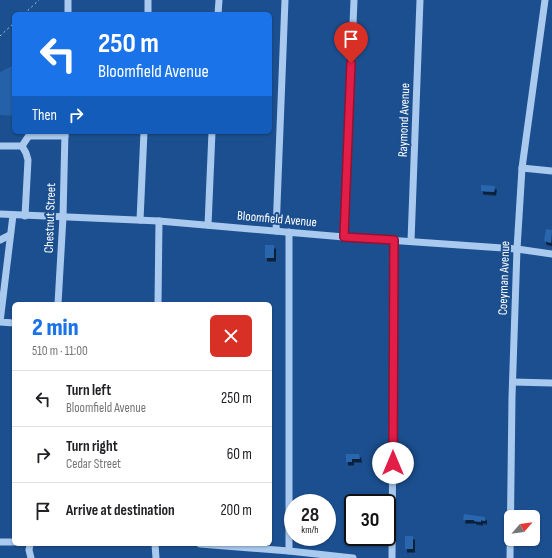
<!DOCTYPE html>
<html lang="en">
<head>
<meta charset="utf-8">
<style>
	:root { --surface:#fff; --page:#f2f2f2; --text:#202124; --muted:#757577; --line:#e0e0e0; --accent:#1a73e8 }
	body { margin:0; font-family:"Sofia Sans Condensed",sans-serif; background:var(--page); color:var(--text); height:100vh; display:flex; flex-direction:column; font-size:15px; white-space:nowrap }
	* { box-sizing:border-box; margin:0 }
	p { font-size:13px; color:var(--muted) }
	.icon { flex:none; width:22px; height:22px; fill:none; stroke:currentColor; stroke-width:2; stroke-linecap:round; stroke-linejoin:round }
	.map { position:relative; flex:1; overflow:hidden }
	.sheet { position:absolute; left:12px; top:302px; width:260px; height:244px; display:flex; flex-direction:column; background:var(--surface); border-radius:6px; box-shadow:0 1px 3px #0004 }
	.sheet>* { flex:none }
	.banner { position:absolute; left:12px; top:12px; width:260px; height:122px; border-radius:6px; box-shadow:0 1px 3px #0004; background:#1a73e8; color:#fff; overflow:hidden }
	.needle { width:26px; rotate:62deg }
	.buttons { position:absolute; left:504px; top:510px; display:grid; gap:8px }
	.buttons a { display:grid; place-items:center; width:36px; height:36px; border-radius:6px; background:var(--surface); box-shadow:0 1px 3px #0004; font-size:20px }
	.speed { position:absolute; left:284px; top:494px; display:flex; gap:8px; font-size:20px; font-weight:700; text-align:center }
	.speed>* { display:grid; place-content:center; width:52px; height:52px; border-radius:50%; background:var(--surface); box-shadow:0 1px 3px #0004; line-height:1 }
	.speed small { font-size:10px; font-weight:400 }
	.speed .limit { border:2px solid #111; border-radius:6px; background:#fff; color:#111 }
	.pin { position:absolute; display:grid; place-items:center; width:34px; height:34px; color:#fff; margin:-41px -17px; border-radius:50% 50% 50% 0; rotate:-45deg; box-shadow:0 0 4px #0007 }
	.pin .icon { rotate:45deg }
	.me { position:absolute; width:44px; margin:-22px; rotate:0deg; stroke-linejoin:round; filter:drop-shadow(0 0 3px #0008) }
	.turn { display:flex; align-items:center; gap:14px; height:84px; padding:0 20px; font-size:18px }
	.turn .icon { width:52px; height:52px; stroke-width:2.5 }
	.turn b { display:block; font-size:28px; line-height:34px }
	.then { display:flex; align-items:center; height:38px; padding:0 20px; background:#0003; gap:8px; font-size:15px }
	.round { display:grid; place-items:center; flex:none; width:42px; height:42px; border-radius:6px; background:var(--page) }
	.summary { display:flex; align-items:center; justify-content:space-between; height:68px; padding:0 20px }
	h1 { font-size:24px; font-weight:800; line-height:30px; color:var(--accent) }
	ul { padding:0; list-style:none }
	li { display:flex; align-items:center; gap:12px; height:56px; padding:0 20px; border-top:1px solid var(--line) }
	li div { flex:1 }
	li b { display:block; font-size:15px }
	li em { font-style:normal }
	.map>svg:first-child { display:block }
	.green { fill:#2461a8 }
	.building { fill:#2a66ad; filter:url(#shadow) }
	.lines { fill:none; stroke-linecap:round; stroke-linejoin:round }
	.path { stroke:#a9c9ee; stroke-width:1; stroke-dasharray:2 3; stroke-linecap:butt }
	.minor { stroke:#a9c9ee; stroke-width:7 }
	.route-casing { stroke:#92132f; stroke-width:10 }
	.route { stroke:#e11d48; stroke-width:7 }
	.labels { text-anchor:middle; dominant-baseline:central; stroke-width:4; stroke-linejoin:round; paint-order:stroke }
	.street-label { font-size:13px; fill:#fff; stroke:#1b4f8f }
</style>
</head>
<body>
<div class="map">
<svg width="552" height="558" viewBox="0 0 552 558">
	<defs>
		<filter id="shadow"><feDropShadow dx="2" dy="3.5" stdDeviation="0" flood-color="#0009"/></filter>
	</defs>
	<rect width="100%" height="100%" fill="#1b4f8f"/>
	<path class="green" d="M14,65v51l-14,-1v-43z"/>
	<g class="building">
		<path d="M481,185l14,1 -1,6 -13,-1z"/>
		<path d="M546,229l6,1 -1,13 -7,-2z"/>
		<rect x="265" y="245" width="9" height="13"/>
		<path d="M346,454h13l1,5h-8v3h-6z"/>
		<path d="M464,514l21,3v4l-4,-1v2l-7,-1v-1h-11z"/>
		<rect x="405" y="536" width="8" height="13"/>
	</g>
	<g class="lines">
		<g class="path">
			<path d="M24,14l15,-14"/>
			<path d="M0,36l14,-13"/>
		</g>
		<g class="minor">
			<path d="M68,14v-14"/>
			<path d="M148,14v-14"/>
			<path d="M218,14l1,-14"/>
			<path d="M0,146h22l6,-9 2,-1h35"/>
			<path d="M22,146l4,7 2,7 -3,56"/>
			<path d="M522,168l30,3"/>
			<path d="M0,214l159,7 185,16 173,12 35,5"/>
			<path d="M13,215l-13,107 14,1"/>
			<path d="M140,220l4,-88"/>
			<path d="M208,225l4,-93"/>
			<path d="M276,231l9,-231"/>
			<path d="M289,232v319"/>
			<path d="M344,237l10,-237"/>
			<path d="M0,240l10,-5"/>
			<path d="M411,241l9,-241"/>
			<path d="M58,304l5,-87 2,-85"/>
			<path d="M158,304l1,-83"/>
			<path d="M513,382l39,1"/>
			<path d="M0,542h14"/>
			<path d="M30,544l-1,6 2,8"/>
			<path d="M155,544l1,14"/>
			<path d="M200,544l89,7 64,7"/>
			<path d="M392,558l2,-318"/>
			<path d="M510,558l2,-161 5,-148 5,-81 23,-168"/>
		</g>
	</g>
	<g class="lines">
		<defs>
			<path id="route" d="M351,63l-7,174 50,3 -1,223"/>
		</defs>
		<use href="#route" class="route-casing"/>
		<use href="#route" class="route"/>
	</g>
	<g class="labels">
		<g class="street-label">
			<text transform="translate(404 120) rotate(-88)">Raymond Avenue</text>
			<text transform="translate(50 218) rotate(-88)">Chestnut Street</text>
			<text transform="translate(277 219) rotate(5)">Bloomfield Avenue</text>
			<text transform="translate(504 278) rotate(-88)">Coeyman Avenue</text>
		</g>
	</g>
</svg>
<div class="buttons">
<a><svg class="needle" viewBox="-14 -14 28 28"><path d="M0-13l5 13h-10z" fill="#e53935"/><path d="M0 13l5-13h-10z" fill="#757577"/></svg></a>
</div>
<div class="speed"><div>28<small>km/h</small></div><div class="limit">30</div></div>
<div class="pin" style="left:351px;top:63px;background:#d93025"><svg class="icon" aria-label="arrive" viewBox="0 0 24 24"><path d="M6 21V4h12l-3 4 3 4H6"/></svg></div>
<svg class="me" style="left:393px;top:463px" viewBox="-20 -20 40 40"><circle r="19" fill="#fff"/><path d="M0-13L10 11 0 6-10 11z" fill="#e11d48"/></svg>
<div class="banner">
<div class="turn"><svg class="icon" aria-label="left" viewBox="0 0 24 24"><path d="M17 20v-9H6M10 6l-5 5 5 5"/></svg><div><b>250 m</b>Bloomfield Avenue</div></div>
<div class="then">Then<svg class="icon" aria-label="right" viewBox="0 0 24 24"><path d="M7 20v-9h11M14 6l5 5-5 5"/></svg></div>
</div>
<section class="sheet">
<div class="summary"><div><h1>2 min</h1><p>510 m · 11:00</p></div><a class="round" style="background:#d93025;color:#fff"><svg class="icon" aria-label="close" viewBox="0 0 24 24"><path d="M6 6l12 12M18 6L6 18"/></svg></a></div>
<ul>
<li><svg class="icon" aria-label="left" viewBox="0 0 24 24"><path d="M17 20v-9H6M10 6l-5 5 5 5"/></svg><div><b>Turn left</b><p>Bloomfield Avenue</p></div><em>250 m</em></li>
<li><svg class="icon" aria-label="right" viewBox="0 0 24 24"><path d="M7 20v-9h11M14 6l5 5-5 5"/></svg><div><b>Turn right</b><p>Cedar Street</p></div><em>60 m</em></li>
<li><svg class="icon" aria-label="arrive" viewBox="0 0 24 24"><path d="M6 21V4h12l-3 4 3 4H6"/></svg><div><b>Arrive at destination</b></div><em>200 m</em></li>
</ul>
</section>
</div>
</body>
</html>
